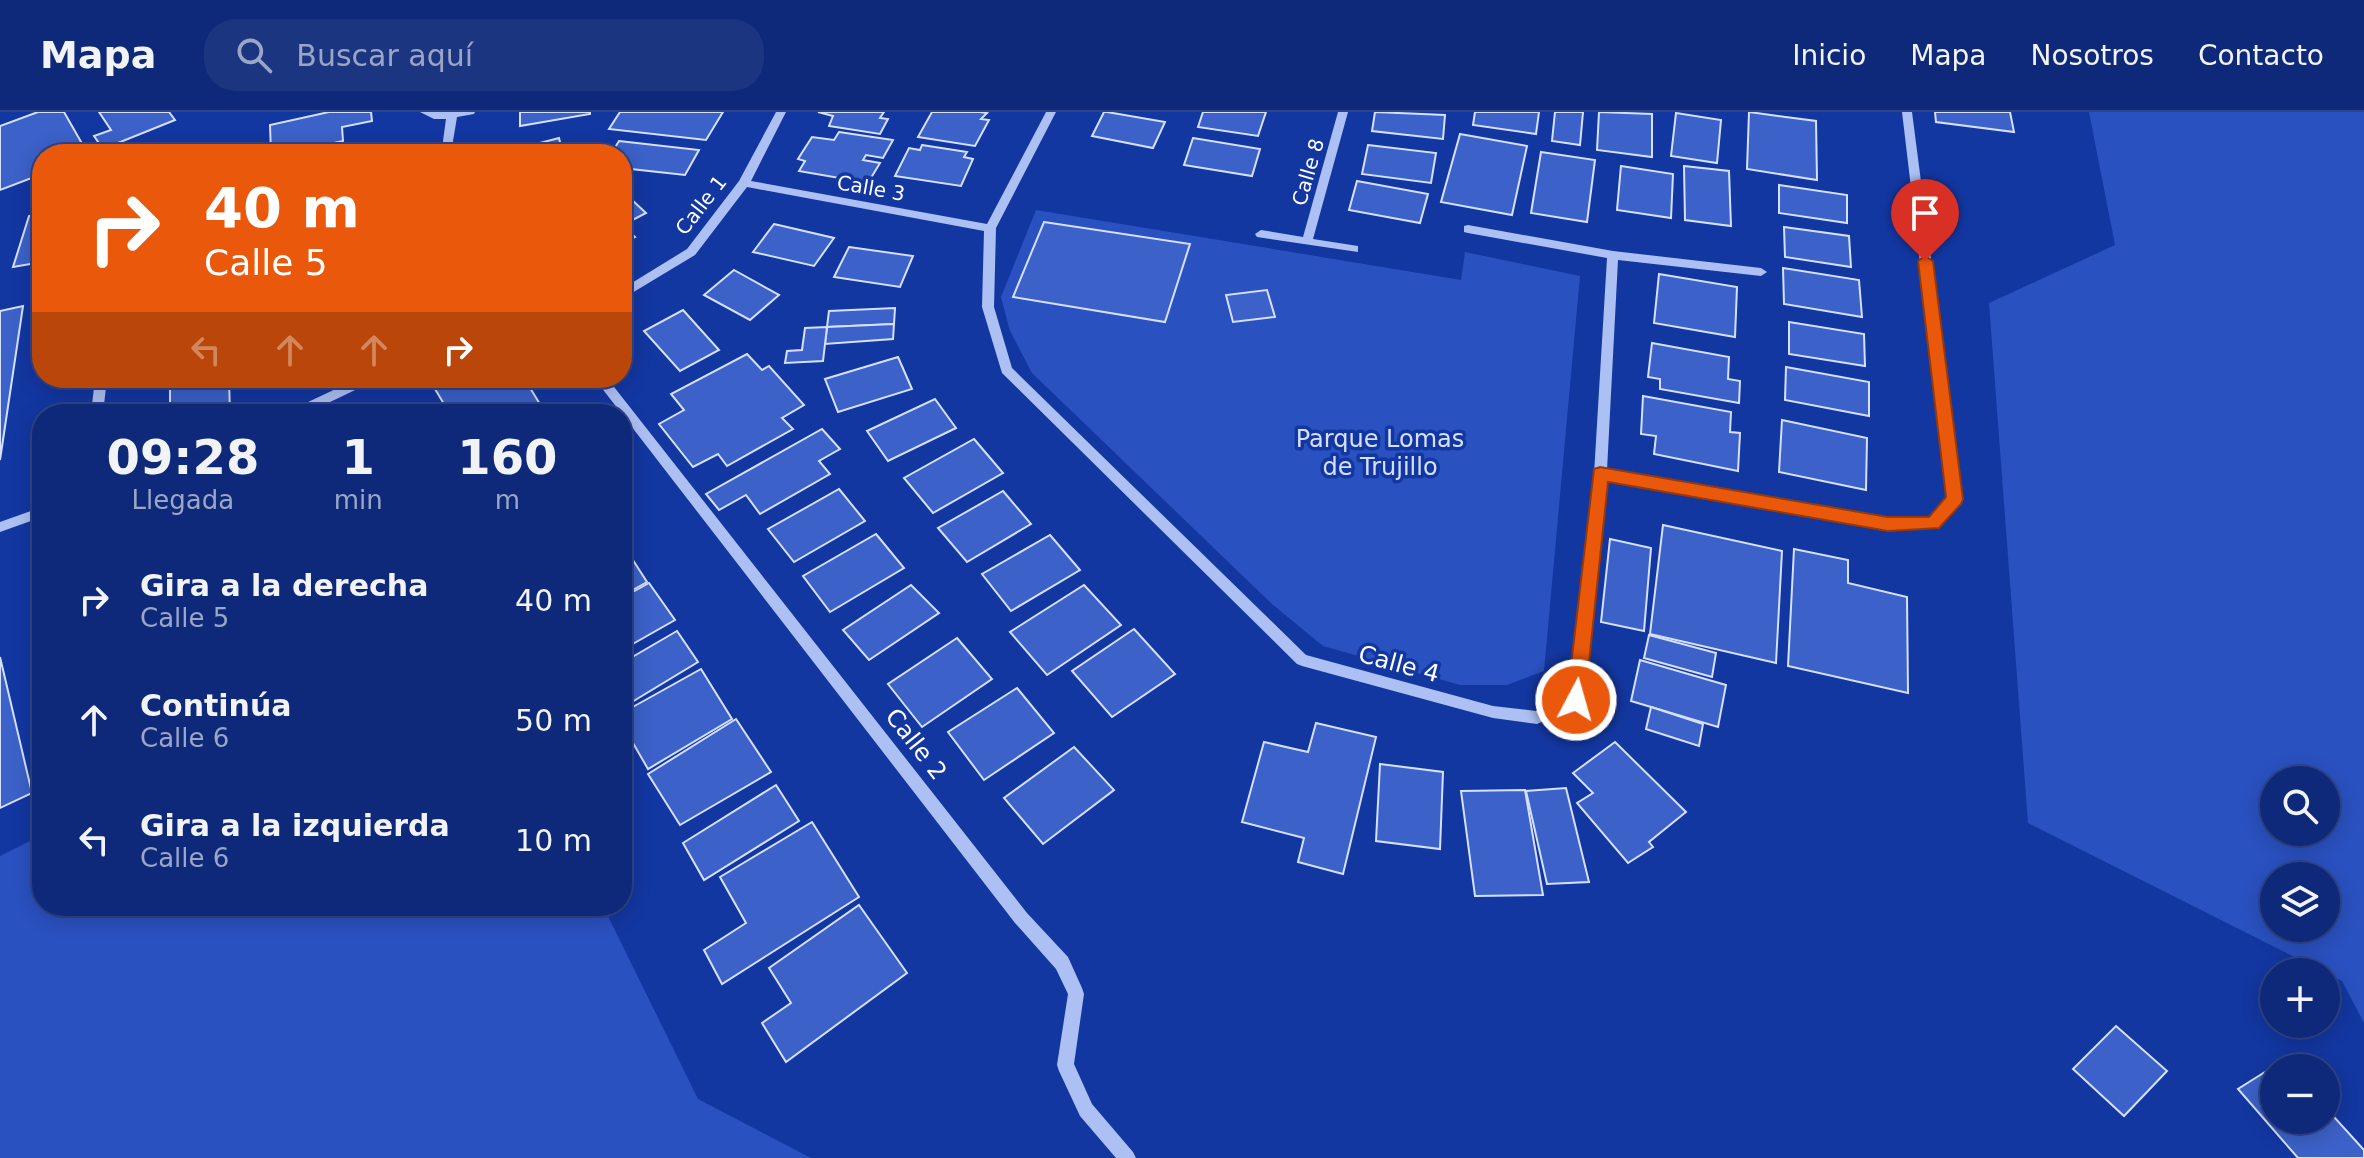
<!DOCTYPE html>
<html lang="es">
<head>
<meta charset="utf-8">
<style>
	:root { --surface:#0e2979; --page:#1c3580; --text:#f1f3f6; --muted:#9ba6c6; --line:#2e458a }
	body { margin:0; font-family:"DejaVu Sans",sans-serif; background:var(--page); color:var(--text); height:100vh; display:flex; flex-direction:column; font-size:30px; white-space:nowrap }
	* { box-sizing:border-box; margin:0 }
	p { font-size:26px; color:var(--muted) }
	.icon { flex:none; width:44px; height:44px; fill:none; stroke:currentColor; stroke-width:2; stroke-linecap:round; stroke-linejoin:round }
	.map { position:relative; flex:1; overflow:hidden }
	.drawer { position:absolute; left:32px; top:292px; width:600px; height:512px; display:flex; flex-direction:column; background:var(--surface); border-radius:32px; box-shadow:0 4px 20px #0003,0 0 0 2px var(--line) }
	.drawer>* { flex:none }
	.banner { position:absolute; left:32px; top:32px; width:600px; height:244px; border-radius:32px; box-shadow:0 4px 20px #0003,0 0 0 2px var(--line); background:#ea580c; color:#fff; overflow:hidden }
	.fabs { position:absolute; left:2260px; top:654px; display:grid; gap:16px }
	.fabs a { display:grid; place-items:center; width:80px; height:80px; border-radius:50%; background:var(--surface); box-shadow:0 4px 20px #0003,0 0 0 2px var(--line); font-size:40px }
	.pin { position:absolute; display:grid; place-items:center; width:68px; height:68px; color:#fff; margin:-82px -34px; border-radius:50% 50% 50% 0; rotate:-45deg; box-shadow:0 0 8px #0007 }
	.pin .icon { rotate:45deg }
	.me { position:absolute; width:88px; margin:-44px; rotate:6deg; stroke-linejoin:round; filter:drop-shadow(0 0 6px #0008) }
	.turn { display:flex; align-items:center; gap:28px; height:168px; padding:0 40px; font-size:36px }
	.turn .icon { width:104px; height:104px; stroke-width:2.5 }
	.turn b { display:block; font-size:56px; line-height:68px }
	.lanes { display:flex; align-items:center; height:76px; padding:0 40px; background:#0003; justify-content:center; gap:40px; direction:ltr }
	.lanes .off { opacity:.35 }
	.eta { display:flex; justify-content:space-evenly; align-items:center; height:136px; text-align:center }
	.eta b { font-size:48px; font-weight:800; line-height:56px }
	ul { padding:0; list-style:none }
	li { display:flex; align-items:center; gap:24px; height:120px; padding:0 40px }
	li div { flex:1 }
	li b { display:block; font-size:30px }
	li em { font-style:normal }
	header { display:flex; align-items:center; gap:48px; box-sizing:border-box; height:112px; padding:0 40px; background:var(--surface); border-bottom:2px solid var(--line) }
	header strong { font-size:38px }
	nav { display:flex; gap:44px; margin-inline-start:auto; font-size:28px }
	.search { width:560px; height:72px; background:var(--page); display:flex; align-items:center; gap:20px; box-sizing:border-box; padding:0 28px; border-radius:32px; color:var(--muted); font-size:30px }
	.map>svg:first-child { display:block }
	.green { fill:#2a51c0; fill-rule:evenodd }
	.building { fill:#3c61c8; stroke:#d5e0fe; stroke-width:2 }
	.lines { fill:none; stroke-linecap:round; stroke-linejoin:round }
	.minor { fill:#adc0f4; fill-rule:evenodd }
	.route { fill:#ea580c; stroke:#983908; stroke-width:2 }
	.labels { text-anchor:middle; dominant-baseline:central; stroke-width:7; stroke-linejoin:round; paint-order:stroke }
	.far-street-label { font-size:20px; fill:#fff; stroke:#1337a1 }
	.park-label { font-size:24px; fill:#d5e0fe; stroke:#1337a1 }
	.street-label { font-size:24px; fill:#fff; stroke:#1337a1 }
</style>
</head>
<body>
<header>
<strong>Mapa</strong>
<div class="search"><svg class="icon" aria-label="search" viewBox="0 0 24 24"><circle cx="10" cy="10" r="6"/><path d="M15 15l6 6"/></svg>Buscar aquí</div>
<nav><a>Inicio</a><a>Mapa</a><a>Nosotros</a><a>Contacto</a></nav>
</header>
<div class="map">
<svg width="2364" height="1046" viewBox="0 0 2364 1046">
	<rect width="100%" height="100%" fill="#1337a1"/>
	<g class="green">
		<path d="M2089,0h275v911l-22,-42 -314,-158 -39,-520 126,-58zM2274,668h52v52h-52zM2274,764h52v52h-52z"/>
		<path d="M1036,98l425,70 4,-28 115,24 -36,395 -37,14h-47l-137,-39 -51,-42 -240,-231 -22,-42 -9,-34z"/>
		<path d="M42,723v71h561l95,193 113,59h-811v-302z"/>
	</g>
	<g class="building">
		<path d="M38,0h26l24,42h-46v20l-42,16v-64z"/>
		<path d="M99,0h70l6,8 -72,29 -9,-13 17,-6z"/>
		<path d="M329,0h42l1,9 -30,6 1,14 -58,13h-14l-1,-29z"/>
		<path d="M520,0h70v2l-70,12z"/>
		<path d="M620,0h103l-17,28 -97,-11z"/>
		<path d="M818,0h66l-4,6 8,1 -8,15 -51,-8 4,-10z"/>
		<path d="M932,0h48l7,1 -6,6 8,1 -14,26 -57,-9z"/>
		<path d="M1104,0h3l58,10 -12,26 -61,-12z"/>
		<path d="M1203,0h63l-8,24 -60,-9z"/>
		<path d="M1375,0l70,3 -2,24 -71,-8z"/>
		<path d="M1475,0h64l-3,22 -63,-9z"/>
		<path d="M1555,0h28l-3,33 -28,-4z"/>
		<path d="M1599,0l53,2v43l-55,-7z"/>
		<path d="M1749,0l67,9 1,59 -70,-11z"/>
		<path d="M1935,0h75l4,20 -78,-10z"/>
		<path d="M1676,1l45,7 -4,43 -46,-7z"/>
		<path d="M839,20l54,8 -10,18 -17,-3 -3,5 17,3 -12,20 -69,-12 6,-10 -7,-2 14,-22 22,3z"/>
		<path d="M1460,22l67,12 -15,69 -71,-13z"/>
		<path d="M559,26l4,16h-66z"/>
		<path d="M1193,26l67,11 -8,27 -68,-11z"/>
		<path d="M619,29l80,9 -14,25 -63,-7v-14h-11z"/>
		<path d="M922,33l45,7 -3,5 9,2 -12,27 -66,-10 14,-28 11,2z"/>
		<path d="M1368,33l68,8 -5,30 -69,-9z"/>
		<path d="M1541,40l54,8 -8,62 -56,-9z"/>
		<path d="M1621,54l52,8 -2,44 -54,-8z"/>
		<path d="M1684,54l45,5 2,55 -46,-6z"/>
		<path d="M1357,69l71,13 -8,29 -71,-13z"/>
		<path d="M1779,73l68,10v28l-68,-10z"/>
		<path d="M631,87l15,14 -23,12 12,12 -13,7v-40z"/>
		<path d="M42,101v49l-29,5 16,-51z"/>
		<path d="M1044,110l146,22 -25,78 -152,-25z"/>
		<path d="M774,112l60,14 -20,28 -61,-14z"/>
		<path d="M1784,115l65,9 2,31 -66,-10z"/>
		<path d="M849,135l64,9 -13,31 -66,-10z"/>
		<path d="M1783,156l76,12 3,37 -78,-13z"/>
		<path d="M734,158l45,25 -29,25 -46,-25z"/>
		<path d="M1659,162l78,13 -2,50 -81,-14z"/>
		<path d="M1267,178l8,27 -42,5 -7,-27z"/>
		<path d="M23,194l-23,154v-149z"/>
		<path d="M895,196l-1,16 -67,3 2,-16z"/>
		<path d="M683,198l36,40 -39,21 -36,-40z"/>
		<path d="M1789,210l75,12 1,32 -76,-12z"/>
		<path d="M894,212l-1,15 -68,5 2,-17z"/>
		<path d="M827,215l-4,34 -38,2 2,-12 15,-1 3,-22z"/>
		<path d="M1652,231l77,14 -1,22 12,2 -1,22 -79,-14v-10l-12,-2z"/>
		<path d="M747,242l15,16 7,-4 35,39 -22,13 11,11 -66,37 -9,-12 -25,13 -34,-43 25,-14 -13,-16z"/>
		<path d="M898,245l14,32 -74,23 -13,-33z"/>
		<path d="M1786,255l83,15v34l-84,-16z"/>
		<path d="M170,266h59l1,36h-60z"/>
		<path d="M460,266h64l22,36h-96l-15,-25z"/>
		<path d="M1643,284l88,16 -1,20 10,1 -2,38 -84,-17 2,-18 -15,-2z"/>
		<path d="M935,287l21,29 -68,33 -21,-30z"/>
		<path d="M1782,308l85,18 -1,52 -87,-18z"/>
		<path d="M822,317l18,20 -21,12 11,13 -70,40 -14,-19 -27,15 -13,-16z"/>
		<path d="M974,327l29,34 -70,40 -29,-35z"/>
		<path d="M839,377l26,32 -71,41 -26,-33z"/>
		<path d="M1003,379l28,33 -64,38 -29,-34z"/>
		<path d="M1663,413l119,26 -6,112 -126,-29z"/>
		<path d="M876,422l28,34 -74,44 -27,-36z"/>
		<path d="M1050,423l30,35 -69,41 -29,-37z"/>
		<path d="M1610,427l41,9 -7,83 -43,-9z"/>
		<path d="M1794,437l54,11v23l59,14 1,96 -120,-27z"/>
		<path d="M631,445l16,25 -25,14v-34z"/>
		<path d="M649,471l26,37 -53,30v-52z"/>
		<path d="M911,473l28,28 -70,47 -26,-30z"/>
		<path d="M1084,473l37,40 -74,50 -37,-43z"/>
		<path d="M1134,517l41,45 -63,43 -40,-46z"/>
		<path d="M677,519l21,31 -76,46v-45z"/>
		<path d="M1649,523l67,18 -4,24 -68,-19z"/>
		<path d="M957,526l35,41 -70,48 -34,-43z"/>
		<path d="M0,545l32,136 -32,15z"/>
		<path d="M1640,548l86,25 -8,42 -87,-26z"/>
		<path d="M701,557l31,50 -84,50 -26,-45v-11z"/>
		<path d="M1017,576l37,45 -70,47 -36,-48z"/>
		<path d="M1651,595l52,17 -4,22 -53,-17z"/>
		<path d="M736,607l35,53 -91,53 -32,-51z"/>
		<path d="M1316,611l60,14 -33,137 -45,-12 6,-24 -62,-16 22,-80 44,10z"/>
		<path d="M1615,630l71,70 -37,30 4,5 -25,16 -51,-60 16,-10 -20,-20z"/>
		<path d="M1074,635l40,43 -71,54 -39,-46z"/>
		<path d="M1380,652l63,8 -3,77 -64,-8z"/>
		<path d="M776,673l23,36 -95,59 -21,-37z"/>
		<path d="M1566,676l23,94 -42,2 -21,-93z"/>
		<path d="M1525,678l18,105 -68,1 -14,-105z"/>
		<path d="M812,710l47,75 -137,87 -18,-34 42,-27 -26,-46z"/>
		<path d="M859,793l48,68 -121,89 -24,-39 29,-20 -22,-35z"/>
		<path d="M2116,914l51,45 -43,45 -51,-47z"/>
		<path d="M2284,948l6,8h-16v52h52v-12l38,42v8h-66l-60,-69z"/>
	</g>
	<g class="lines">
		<g class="minor">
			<path d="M420,0h55l-1,2 -17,3 -4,24 2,13h-10l-2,-13 3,-22h-12z"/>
			<path d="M776,0h10l-35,69 236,43 59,-112h10l-60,116 -2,79 18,61 294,287 187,51 43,5 33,-15 25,-222 13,-216 -139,-25 -4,-1v-6l4,-1 145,26 148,17 6,4 -6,4 -143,-16 -11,210 281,49h42l18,-21 -46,-386h10l50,387 -24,29 -50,1 -282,-49 -23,220 -2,4 -44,20 -44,-6 -191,-52 -5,-2 -295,-291 -20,-66 2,-76 -237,-44 -52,68 -73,44v-10l65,-40 52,-68z"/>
			<path d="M1338,0h10l-35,127 45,7v6l-101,-15 -2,-3 6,-4 42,7z"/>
			<path d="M95,266h12l-4,36h-12z"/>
			<path d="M359,266h17l-2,3 -69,33h-18l2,-3z"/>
			<path d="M594,266h13l420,535 41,44 14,31 2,6 -10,70 18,40 41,48 3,6h-20l-36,-42 -21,-45 -2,-6 11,-71 -12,-25 -41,-46z"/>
			<path d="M42,395v10l-42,15v-10z"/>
		</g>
	</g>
	<path class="route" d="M1925,144l8,5 30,238 -2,5 -22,24 -51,3 -280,-49 -23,218 -2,6 -7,2 -7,-2 -2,-6 27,-231 6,-2 288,50h41l17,-20 -28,-236z"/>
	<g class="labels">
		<g class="far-street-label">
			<text transform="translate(1308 60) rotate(-74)">Calle 8</text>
			<text transform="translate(871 76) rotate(10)">Calle 3</text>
			<text transform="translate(701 93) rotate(-52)">Calle 1</text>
		</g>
		<g class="park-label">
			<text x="1380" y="327">Parque Lomas<tspan x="1380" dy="28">de Trujillo</tspan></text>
		</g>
		<g class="street-label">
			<text transform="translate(1399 552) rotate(15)">Calle 4</text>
			<text transform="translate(916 632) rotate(52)">Calle 2</text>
		</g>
	</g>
</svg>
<div class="fabs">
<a><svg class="icon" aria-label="search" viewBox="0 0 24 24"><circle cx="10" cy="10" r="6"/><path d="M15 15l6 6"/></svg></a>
<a><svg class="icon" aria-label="layers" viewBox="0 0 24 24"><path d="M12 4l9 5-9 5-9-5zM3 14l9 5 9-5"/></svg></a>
<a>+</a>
<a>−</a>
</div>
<div class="pin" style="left:1925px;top:149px;background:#d93025"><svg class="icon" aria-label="arrive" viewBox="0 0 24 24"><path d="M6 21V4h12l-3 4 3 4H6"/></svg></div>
<svg class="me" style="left:1576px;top:588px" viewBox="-20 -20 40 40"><circle r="17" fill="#ea580c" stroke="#fff" stroke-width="3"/><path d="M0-11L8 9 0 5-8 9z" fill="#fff"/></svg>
<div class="banner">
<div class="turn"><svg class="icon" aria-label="right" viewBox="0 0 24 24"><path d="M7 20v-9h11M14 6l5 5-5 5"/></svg><div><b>40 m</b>Calle 5</div></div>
<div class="lanes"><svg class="icon off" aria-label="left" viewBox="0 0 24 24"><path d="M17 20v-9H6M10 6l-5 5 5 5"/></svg><svg class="icon off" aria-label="ahead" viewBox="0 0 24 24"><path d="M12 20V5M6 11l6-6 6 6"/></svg><svg class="icon off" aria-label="ahead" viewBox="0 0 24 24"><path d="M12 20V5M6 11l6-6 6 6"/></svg><svg class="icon" aria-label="right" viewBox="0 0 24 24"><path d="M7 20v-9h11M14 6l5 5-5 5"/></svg></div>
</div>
<section class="drawer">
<div class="eta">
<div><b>09:28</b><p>Llegada</p></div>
<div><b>1</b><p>min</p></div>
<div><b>160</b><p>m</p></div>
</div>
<ul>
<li><svg class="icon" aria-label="right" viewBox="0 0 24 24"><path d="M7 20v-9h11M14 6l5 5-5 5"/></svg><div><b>Gira a la derecha</b><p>Calle 5</p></div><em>40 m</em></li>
<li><svg class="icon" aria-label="ahead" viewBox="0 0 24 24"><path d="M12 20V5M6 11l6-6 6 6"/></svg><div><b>Continúa</b><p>Calle 6</p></div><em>50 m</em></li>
<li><svg class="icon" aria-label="left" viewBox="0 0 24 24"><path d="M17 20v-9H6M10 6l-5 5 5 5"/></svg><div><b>Gira a la izquierda</b><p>Calle 6</p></div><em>10 m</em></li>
</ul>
</section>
</div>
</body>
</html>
